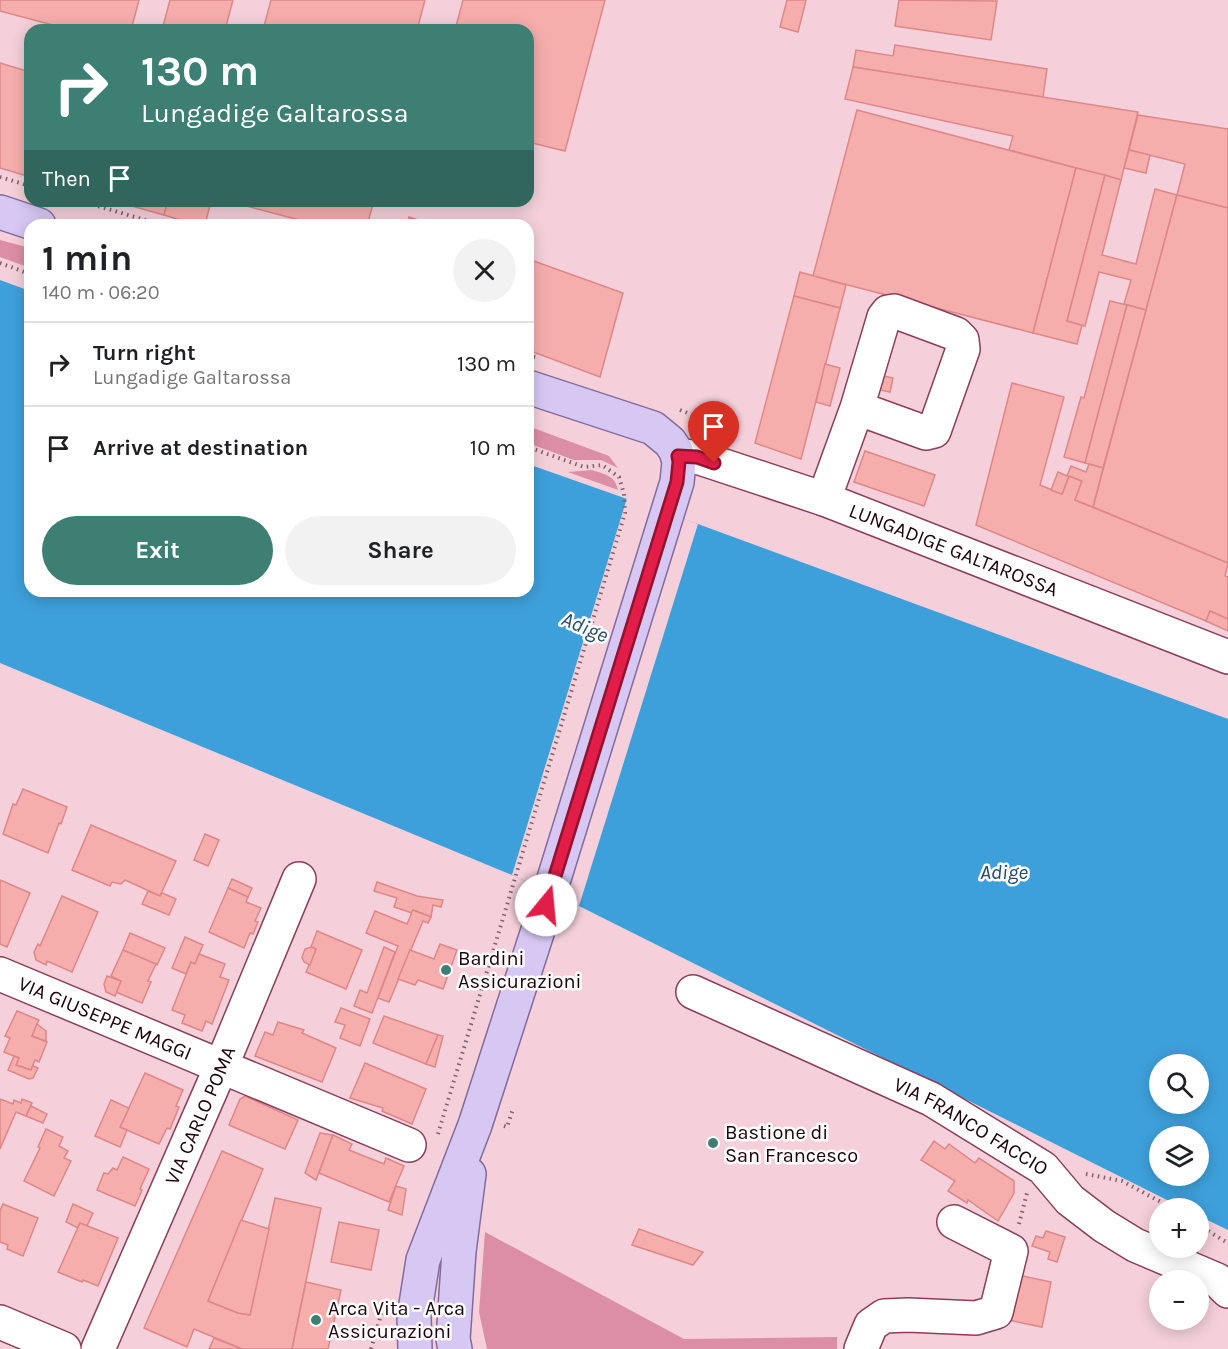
<!DOCTYPE html>
<html lang="en">
<head>
<meta charset="utf-8">
<style>
	:root { --surface:#fff; --page:#f2f2f2; --text:#202124; --muted:#757577; --line:#e0e0e0; --accent:#3d8073 }
	body { margin:0; font-family:Karla,sans-serif; background:var(--page); color:var(--text); height:100vh; display:flex; flex-direction:column; font-size:22px; white-space:nowrap }
	* { box-sizing:border-box; margin:0 }
	p { font-size:20px; color:var(--muted) }
	.icon { flex:none; width:33px; height:33px; fill:none; stroke:currentColor; stroke-width:2; stroke-linecap:round; stroke-linejoin:round }
	.map { position:relative; flex:1; overflow:hidden }
	.sheet { position:absolute; left:24px; top:219px; width:510px; height:378px; display:flex; flex-direction:column; background:var(--surface); border-radius:18px; box-shadow:0 3px 15px #0003 }
	.sheet>* { flex:none }
	.top-card { position:absolute; left:24px; top:24px; width:510px; height:183px; border-radius:18px; box-shadow:0 3px 15px #0003; background:#3d8073; color:#fff; overflow:hidden }
	.controls { position:absolute; left:1149px; top:1054px; display:grid; gap:12px }
	.controls a { display:grid; place-items:center; width:60px; height:60px; border-radius:50%; background:var(--surface); box-shadow:0 3px 15px #0003; font-size:30px }
	.pin { position:absolute; display:grid; place-items:center; width:51px; height:51px; color:#fff; margin:-62px -26px; border-radius:50% 50% 50% 0; rotate:-45deg; box-shadow:0 0 6px #0007 }
	.pin .icon { rotate:45deg }
	.me { position:absolute; width:66px; margin:-33px; rotate:17deg; stroke-linejoin:round; filter:drop-shadow(0 0 4px #0008) }
	.turn { display:flex; align-items:center; gap:21px; height:126px; padding:0 18px; font-size:27px }
	.turn .icon { width:78px; height:78px; stroke-width:2.5 }
	.turn b { display:block; font-size:42px; line-height:51px }
	.then { display:flex; align-items:center; height:57px; padding:0 18px; background:#0003; gap:12px; font-size:22px }
	.round { display:grid; place-items:center; flex:none; width:63px; height:63px; border-radius:32px; background:var(--page) }
	.head { display:flex; align-items:center; justify-content:space-between; height:102px; padding:0 18px }
	h1 { font-size:36px; font-weight:700; line-height:45px }
	.action { display:flex; gap:12px; margin-top:auto; padding:12px 18px }
	.action a { flex:1; height:69px; border-radius:36px; background:var(--accent); color:#fff; font-size:24px; font-weight:700; line-height:69px; text-align:center }
	.action a+a { background:var(--page); color:var(--text) }
	ul { padding:0; list-style:none }
	li { display:flex; align-items:center; gap:18px; height:84px; padding:0 18px; border-top:2px solid var(--line) }
	li div { flex:1 }
	li b { display:block; font-size:22px }
	li em { font-style:normal }
	.map>svg:first-child { display:block }
	.green { fill:#dd8ea7 }
	.water { fill:#3ea0db; fill-rule:evenodd }
	.pier { fill:#f5d0da }
	.building { fill:#f6aead; stroke:#de8788; stroke-width:1.5 }
	.lines { fill:none; stroke-linecap:round; stroke-linejoin:round }
	.minor-casing { stroke:#893e59; stroke-width:36 }
	.major-casing { stroke:#836b9d; stroke-width:36 }
	.path { stroke:#81616b; stroke-width:4; stroke-dasharray:1.5 4.5; stroke-linecap:butt }
	.minor { stroke:#fff; stroke-width:33 }
	.major { stroke:#d6c8f3; stroke-width:33 }
	.route-casing { stroke:#92132f; stroke-width:15 }
	.route { stroke:#e11d48; stroke-width:10 }
	.poi-dot { fill:#3d8073; stroke:#fcfcfc; stroke-width:2 }
	.labels { text-anchor:middle; dominant-baseline:central; stroke-width:5; stroke-linejoin:round; paint-order:stroke }
	.street-label { font-size:20px; fill:#1c020b; stroke:#fcfcfc }
	.poi-label { font-size:20px; fill:#1c020b; stroke:#fcfcfc; text-anchor:start }
	.water-label { font-size:21px; font-style:italic; fill:#254c66; stroke:#fcfcfc }
</style>
</head>
<body>
<div class="map">
<svg width="1228" height="1349" viewBox="0 0 1228 1349">
	<rect width="100%" height="100%" fill="#f5d0da"/>
	<g class="green">
		<path d="M0,240l30,8v20l-30,-11z"/>
		<path d="M528,426l81,30 9,12 -17,-8h-27l-46,-17z"/>
		<path d="M592,470c12,4 23,5 26,20l-50,-18z"/>
		<path d="M485,1232l199,107 153,-2v12h-350l-8,-37z"/>
	</g>
	<path class="water" d="M0,280l30,11v300h498v-127l170,60 530,195v511l-29,-14 -1,-7h-13l-606,-303 -67,-31 -512,-212zM1160,1065h38v39h-38zM1160,1137h38v39h-38z"/>
	<path class="pier" d="M627,498l71,26 -119,382 -67,-31z"/>
	<g class="building">
		<path d="M0,0h139l-8,30h-60l-71,-19z"/>
		<path d="M170,0h63l-8,30h-63z"/>
		<path d="M271,0h154l-8,30h-154z"/>
		<path d="M463,0h142l-40,151 -37,-9v-112h-73z"/>
		<path d="M787,0h19l-8,32 -18,-5z"/>
		<path d="M899,0l98,1 -6,39 -96,-14z"/>
		<path d="M895,45l152,24 -4,28 -190,-30 3,-17 37,6z"/>
		<path d="M0,63l30,9v105l-30,-9z"/>
		<path d="M853,67l285,45 -17,68 -112,-30 4,-14 -168,-37z"/>
		<path d="M857,110l219,58 -43,165 -220,-57z"/>
		<path d="M1138,115l90,14v79l-51,-13 8,-31 -56,-14z"/>
		<path d="M1129,150l21,5 -4,18 -22,-5z"/>
		<path d="M1076,168l29,7 -38,146 15,4 -5,19 -44,-11z"/>
		<path d="M1105,175l16,5 -19,75 34,9 19,-75 22,6 -31,115 -22,-6 7,-24 -32,-8 -14,54 -18,-5z"/>
		<path d="M1177,195l51,13v355l-135,-56z"/>
		<path d="M114,201h54l-4,14z"/>
		<path d="M168,201h43l-6,24h-9l-32,-10z"/>
		<path d="M228,201h146l-7,24h-49z"/>
		<path d="M409,217l24,8h-26z"/>
		<path d="M528,259l95,34 -23,84 -72,-27z"/>
		<path d="M800,272l46,13 -6,23 -46,-12z"/>
		<path d="M794,296l46,12 -39,151 -46,-16z"/>
		<path d="M1110,301l17,4 -42,158 -21,-6 17,-60 3,1z"/>
		<path d="M1127,305l19,5 -43,158 -18,-5z"/>
		<path d="M825,364l15,4 -10,38 -14,-4z"/>
		<path d="M884,376l9,2 -3,14 -10,-2z"/>
		<path d="M1012,383l52,14 -24,88 22,9 7,-18 13,5 -7,19 153,63 -3,13 3,1v42l-18,-8 -4,10 -230,-96z"/>
		<path d="M865,451l70,24 -11,31 -70,-24z"/>
		<path d="M1089,464l14,4 -10,39 -18,-7 7,-19 -13,-5 -7,18 -11,-4 7,-18 9,4 4,-10 15,6z"/>
		<path d="M1210,611l18,8v12l-22,-10z"/>
		<path d="M23,789l44,18 -6,17 -2,-1 -11,30 -45,-19 10,-30 3,1z"/>
		<path d="M91,825l85,36 -16,35 -35,-16 -4,4 -9,-2 -2,4 -38,-16z"/>
		<path d="M205,834l14,6 -11,26 -14,-6z"/>
		<path d="M232,879l20,9 -4,9 -20,-9z"/>
		<path d="M0,880l30,13 -23,54 -7,-3z"/>
		<path d="M377,882l40,14 26,4 -2,7 -8,-2 -2,12 -18,-7 -1,3 -18,-6 3,-9 -23,-7z"/>
		<path d="M228,888l20,9 -2,5 15,6 -6,13 3,1 -5,12 -3,-1 -6,15 -35,-16z"/>
		<path d="M148,891l12,5 2,-3 14,6 -7,16 -27,-11z"/>
		<path d="M62,896l36,16 -26,60 -25,-11 -1,4 -10,-5 -2,-8 4,-8 2,2z"/>
		<path d="M413,910l18,7 -3,6 -5,-2 -34,81 -11,-4 20,-52 -32,-13 9,-22 32,13z"/>
		<path d="M317,931l45,19 -16,39 -40,-17 10,-23 -5,-2z"/>
		<path d="M130,933l35,15 -8,17 -34,-15z"/>
		<path d="M185,937l18,8 -8,19 -4,-2 -5,12 -14,-6z"/>
		<path d="M440,944l17,6 -14,39 -25,-9 -3,5 -17,-6 12,-29 24,9z"/>
		<path d="M311,947l5,2 -6,16 -6,-3 -2,-5 3,-8z"/>
		<path d="M384,947l11,5 -23,61 -18,-7 6,-16 7,3z"/>
		<path d="M123,950l33,14 -8,17 3,1 -9,21 -26,-11 5,-11 -10,-5z"/>
		<path d="M199,954l26,10 -5,13 9,3 -17,44 -6,-3 -4,10 -20,-8 3,-8 -13,-5 19,-48 4,2z"/>
		<path d="M107,976l14,5 -6,15 -9,-4 -2,-8z"/>
		<path d="M341,1008l29,11 -10,27 -20,-8 5,-13 -10,-3z"/>
		<path d="M17,1011l22,9 -7,16 15,6 -8,20 -4,-2 -4,10 -15,-5 3,-7 -15,-6 6,-14 -5,-2z"/>
		<path d="M384,1016l54,19 -12,29 -53,-21z"/>
		<path d="M278,1022l26,8 -2,3 34,15 -14,34 -67,-26 10,-24 8,3z"/>
		<path d="M37,1024l9,7v10l-14,-5z"/>
		<path d="M438,1035l5,1 -8,31 -9,-3z"/>
		<path d="M14,1056l5,2 -3,7 15,5 2,-4 5,2 -5,10 -4,1 -21,-9z"/>
		<path d="M365,1063l61,26 -14,35 -30,-13 1,-3 -33,-10z"/>
		<path d="M145,1073l38,17 -7,16 3,1 -9,22 -3,-1 -8,16 -39,-17z"/>
		<path d="M245,1096l53,24 -13,29 -56,-24 11,-26z"/>
		<path d="M0,1099l13,5 1,-4 7,3 1,-4 10,4 -6,13 -10,-4 -16,37z"/>
		<path d="M111,1100l18,8 -9,19 7,3 -7,17 -25,-11z"/>
		<path d="M31,1106l16,8 -4,9 -17,-7z"/>
		<path d="M46,1129l17,8 -4,9 9,5 -4,7 7,3 -17,35 -30,-15 16,-33 -2,-1z"/>
		<path d="M320,1133l13,2 -17,45 -11,-7z"/>
		<path d="M333,1135l19,9 -3,6 35,14 2,-6 18,8 -15,36 -70,-29z"/>
		<path d="M934,1141l11,8 4,-5 26,19 4,-5 35,23v12l-16,28 -30,-21 -1,3 -19,-12 7,-10 -34,-21z"/>
		<path d="M222,1151l41,18 -55,132 30,12 12,2 25,-117 46,10 -29,141h-50l-48,-20 -7,18 -43,-19z"/>
		<path d="M123,1157l26,12 -9,20 2,1 -7,16 -38,-16 7,-17 4,1 5,-6 4,2z"/>
		<path d="M396,1186l10,3 -4,26 -14,-5z"/>
		<path d="M3,1204l35,14 -15,38 -16,-7 1,-4 -8,-3v-31z"/>
		<path d="M73,1204l20,9 -6,13 -7,-3 -2,5 -12,-6z"/>
		<path d="M241,1220l28,9 -19,86 -12,-2 -30,-12z"/>
		<path d="M339,1222l40,8 -8,40 -40,-8z"/>
		<path d="M80,1223l38,15 -20,48 -15,-6 -1,2 -24,-10z"/>
		<path d="M639,1229l64,23 -10,13 -61,-20z"/>
		<path d="M1046,1231l19,6 -8,25 -9,-3 2,-7 -18,-6 4,-10 7,2z"/>
		<path d="M1018,1275l33,7 -9,45 -34,-7z"/>
		<path d="M306,1282l35,8 -13,59h-36z"/>
		<path d="M214,1338l28,11h-33z"/>
	</g>
	<g class="lines">
		<defs>
			<g id="minor">
				<path id="s1" d="M678,456l19,1 127,42 404,158"/>
				<path d="M824,499l33,-91 27,-91 4,-5 6,-1 62,23 6,6 1,9 -29,82 -8,2 -69,-25"/>
				<path id="s2" d="M0,974l409,171"/>
				<path id="s3" d="M693,992l238,107 112,69 27,32 34,26 31,19 82,35 11,11"/>
				<path d="M0,1322l64,27"/>
				<path id="s4" d="M98,1349l123,-282 78,-188"/>
				<path d="M861,1349l10,-24 13,-9 24,-1 68,3 20,-6 15,-61 -57,-29"/>
			</g>
			<g id="major">
				<path d="M0,212l39,13"/>
				<path d="M415,1349l-1,-32 9,-57 52,-135 64,-198 138,-445 2,-20 -3,-11 -6,-9 -17,-14 -125,-41"/>
				<path d="M455,1349l-2,-10 6,-88 10,-77"/>
			</g>
		</defs>
		<use href="#minor" class="minor-casing"/>
		<use href="#major" class="major-casing"/>
		<g class="path">
			<path d="M0,177l30,9"/>
			<path d="M81,201l81,24"/>
			<path d="M0,263l30,11"/>
			<path d="M528,355l9,3"/>
			<path d="M680,410l33,13 6,12"/>
			<path d="M504,1126l3,1 6,-18"/>
			<path d="M438,1134l187,-621 -1,-19 -5,-17 -17,-12 -18,2 -56,-20"/>
			<path d="M1086,1174l36,7 52,28"/>
			<path d="M1019,1224l8,-31"/>
			<path d="M1198,1225l30,18"/>
			<path d="M371,1349l14,-48"/>
		</g>
		<use href="#minor" class="minor"/>
		<use href="#major" class="major"/>
	</g>
	<g class="lines">
		<defs>
			<path id="route" d="M546,905l131,-423 2,-20 -1,-6 19,1 17,6"/>
		</defs>
		<use href="#route" class="route-casing"/>
		<use href="#route" class="route"/>
	</g>
	<g class="poi-dot">
		<circle cx="446" cy="970" r="6"/>
		<circle cx="713" cy="1143" r="6"/>
		<circle cx="316" cy="1320" r="6"/>
	</g>
	<g class="labels">
		<g class="street-label">
			<text stroke="none"><textPath href="#s1" startOffset="292">LUNGADIGE GALTAROSSA</textPath></text>
			<text stroke="none"><textPath href="#s2" startOffset="114">VIA GIUSEPPE MAGGI</textPath></text>
			<text stroke="none"><textPath href="#s4" startOffset="255">VIA CARLO POMA</textPath></text>
			<text stroke="none"><textPath href="#s3" startOffset="309">VIA FRANCO FACCIO</textPath></text>
		</g>
		<g class="poi-label">
			<text x="458" y="958">Bardini<tspan x="458" dy="23">Assicurazioni</tspan></text>
			<text x="725" y="1132">Bastione di<tspan x="725" dy="23">San Francesco</tspan></text>
			<text x="328" y="1308">Arca Vita - Arca<tspan x="328" dy="23">Assicurazioni</tspan></text>
		</g>
		<g class="water-label">
			<text transform="translate(585 627) rotate(23)">Adige</text>
			<text x="1004" y="872">Adige</text>
		</g>
	</g>
</svg>
<div class="controls">
<a><svg class="icon" aria-label="search" viewBox="0 0 24 24"><circle cx="10" cy="10" r="6"/><path d="M15 15l6 6"/></svg></a>
<a><svg class="icon" aria-label="layers" viewBox="0 0 24 24"><path d="M12 4l9 5-9 5-9-5zM3 14l9 5 9-5"/></svg></a>
<a>+</a>
<a>−</a>
</div>
<div class="pin" style="left:714px;top:463px;background:#d93025"><svg class="icon" aria-label="arrive" viewBox="0 0 24 24"><path d="M6 21V4h12l-3 4 3 4H6"/></svg></div>
<svg class="me" style="left:546px;top:905px" viewBox="-20 -20 40 40"><circle r="19" fill="#fff"/><path d="M0-13L10 11 0 6-10 11z" fill="#e11d48"/></svg>
<div class="top-card">
<div class="turn"><svg class="icon" aria-label="right" viewBox="0 0 24 24"><path d="M7 20v-9h11M14 6l5 5-5 5"/></svg><div><b>130 m</b>Lungadige Galtarossa</div></div>
<div class="then">Then<svg class="icon" aria-label="arrive" viewBox="0 0 24 24"><path d="M6 21V4h12l-3 4 3 4H6"/></svg></div>
</div>
<section class="sheet">
<div class="head"><div><h1>1 min</h1><p>140 m · 06:20</p></div><a class="round"><svg class="icon" aria-label="close" viewBox="0 0 24 24"><path d="M6 6l12 12M18 6L6 18"/></svg></a></div>
<ul>
<li><svg class="icon" aria-label="right" viewBox="0 0 24 24"><path d="M7 20v-9h11M14 6l5 5-5 5"/></svg><div><b>Turn right</b><p>Lungadige Galtarossa</p></div><em>130 m</em></li>
<li><svg class="icon" aria-label="arrive" viewBox="0 0 24 24"><path d="M6 21V4h12l-3 4 3 4H6"/></svg><div><b>Arrive at destination</b></div><em>10 m</em></li>
</ul>
<div class="action"><a>Exit</a><a>Share</a></div>
</section>
</div>
</body>
</html>
